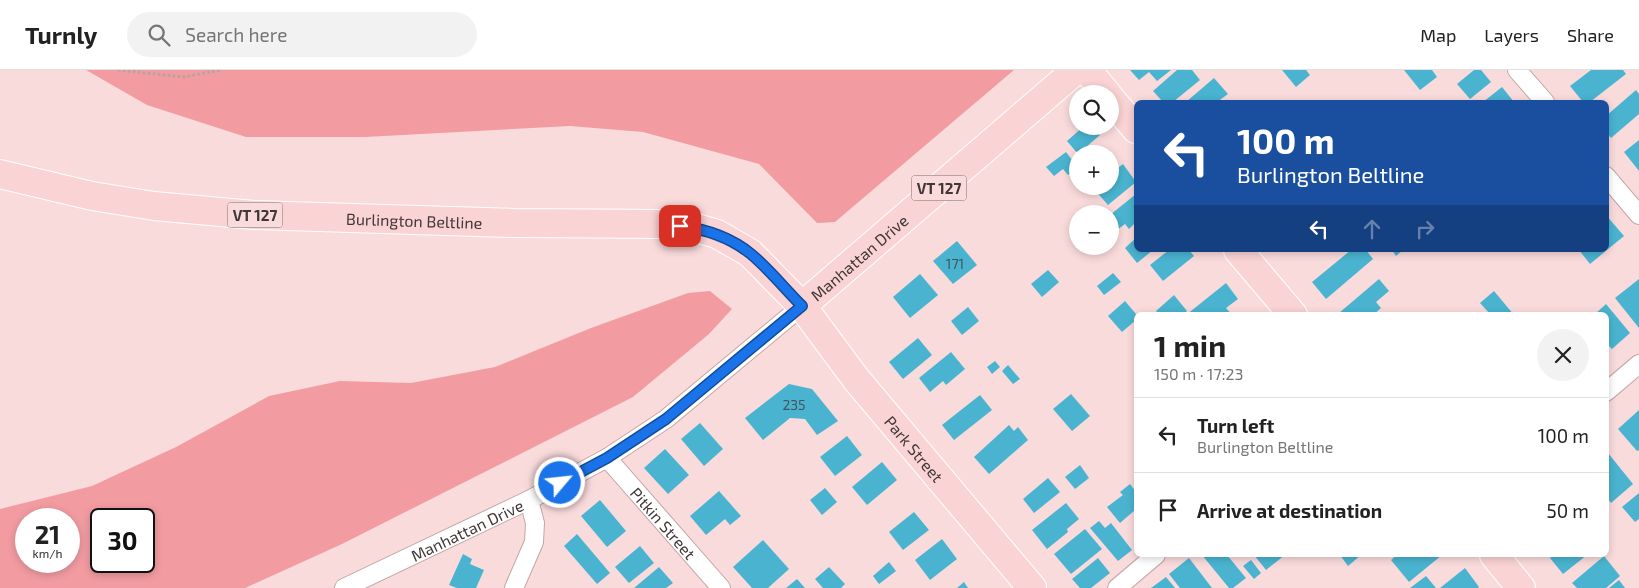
<!DOCTYPE html>
<html lang="en">
<head>
<meta charset="utf-8">
<style>
	:root { --surface:#fff; --page:#f2f2f2; --text:#222; --muted:#767676; --line:#e0e0e0 }
	body { margin:0; font-family:"Exo 2",sans-serif; background:var(--page); color:var(--text); height:100vh; display:flex; flex-direction:column; font-size:19px; white-space:nowrap }
	* { box-sizing:border-box; margin:0 }
	p { font-size:16px; color:var(--muted) }
	.icon { flex:none; width:28px; height:28px; fill:none; stroke:currentColor; stroke-width:2; stroke-linecap:round; stroke-linejoin:round }
	.map { position:relative; flex:1; overflow:hidden }
	.details { position:absolute; left:1134px; top:242px; width:475px; height:245px; display:flex; flex-direction:column; background:var(--surface); border-radius:8px; box-shadow:0 2px 8px #0003 }
	.details>* { flex:none }
	.banner { position:absolute; left:1134px; top:30px; width:475px; height:152px; border-radius:8px; box-shadow:0 2px 8px #0003; background:#1a4fa0; color:#fff; overflow:hidden }
	.controls { position:absolute; left:1069px; top:15px; display:grid; gap:10px }
	.controls a { display:grid; place-items:center; width:50px; height:50px; border-radius:50%; background:var(--surface); box-shadow:0 2px 8px #0003; font-size:25px }
	.speed { position:absolute; left:15px; top:438px; display:flex; gap:10px; font-size:25px; font-weight:700; text-align:center }
	.speed>* { display:grid; place-content:center; width:65px; height:65px; border-radius:50%; background:var(--surface); box-shadow:0 2px 8px #0003; line-height:1 }
	.speed small { font-size:12px; font-weight:400 }
	.speed .limit { border:2px solid #111; border-radius:8px; background:#fff; color:#111 }
	.pin { position:absolute; display:grid; place-items:center; width:42px; height:42px; color:#fff; margin:-21px; border-radius:10px; box-shadow:0 2px 8px #0006 }
	.me { position:absolute; width:55px; margin:-28px; rotate:62deg; stroke-linejoin:round; filter:drop-shadow(0 0 4px #0008) }
	.turn { display:flex; align-items:center; gap:18px; height:105px; padding:0 20px; font-size:22px }
	.turn .icon { width:65px; height:65px; stroke-width:2.5 }
	.turn b { display:block; font-size:35px; line-height:42px }
	.lanes { display:flex; align-items:center; height:48px; padding:0 20px; background:#0003; justify-content:center; gap:25px; direction:ltr }
	.lanes .off { opacity:.35 }
	.round { display:grid; place-items:center; flex:none; width:52px; height:52px; border-radius:26px; background:var(--page) }
	.summary { display:flex; align-items:center; justify-content:space-between; height:85px; padding:0 20px }
	h1 { font-size:30px; font-weight:700; line-height:38px }
	ul { padding:0; list-style:none }
	li { display:flex; align-items:center; gap:15px; height:75px; padding:0 20px; border-top:1px solid var(--line) }
	li div { flex:1 }
	li b { display:block; font-size:19px }
	li em { font-style:normal }
	header { display:flex; align-items:center; gap:30px; box-sizing:border-box; height:70px; padding:0 25px; background:var(--surface); border-bottom:1px solid var(--line) }
	header strong { font-size:24px }
	nav { display:flex; gap:28px; margin-inline-start:auto; font-size:18px }
	.search { width:350px; height:45px; background:var(--page); display:flex; align-items:center; gap:12px; box-sizing:border-box; padding:0 18px; border-radius:28px; color:var(--muted); font-size:19px }
	.map>svg:first-child { display:block }
	.green { fill:#f29ca2; fill-rule:evenodd }
	.building { fill:#4ab4d0 }
	.lines { fill:none; stroke-linecap:round; stroke-linejoin:round }
	.street-casing { stroke:#c2a6a7; stroke-width:20 }
	.primary-casing { stroke:#fff; stroke-width:30 }
	.path { stroke:#b9a1a2; stroke-width:3; stroke-dasharray:2.5 2.5; stroke-linecap:butt }
	.street { stroke:#fff; stroke-width:18 }
	.primary { stroke:#fad3d4; stroke-width:28 }
	.route-casing { stroke:#114b97; stroke-width:12 }
	.route { stroke:#1a73e8; stroke-width:9 }
	.labels { text-anchor:middle; dominant-baseline:central; stroke-width:4; stroke-linejoin:round; paint-order:stroke }
	.number-label { font-size:14px; fill:#44565d }
	.shield { fill:#fadbdc; stroke:#796868; stroke-width:1 }
	.shield-label { font-size:15px; font-weight:bold; fill:#423737 }
	.street-label { font-size:16px; fill:#423737; stroke:#fadbdc }
</style>
</head>
<body>
<header>
<strong>Turnly</strong>
<div class="search"><svg class="icon" aria-label="search" viewBox="0 0 24 24"><circle cx="10" cy="10" r="6"/><path d="M15 15l6 6"/></svg>Search here</div>
<nav><a>Map</a><a>Layers</a><a>Share</a></nav>
</header>
<div class="map">
<svg width="1639" height="518" viewBox="0 0 1639 518">
	<rect width="100%" height="100%" fill="#fadbdc"/>
	<g class="green">
		<path d="M86,0h928l-179,152 -18,1 -58,-59 -116,-32 -73,-6 -205,11h-119l-99,-32z"/>
		<path d="M710,221l22,18 -23,25 -76,63 -291,147 -97,44h-245v-79l92,-23 84,-39 93,-51 71,-15 71,2 84,-16 96,-39 97,-35zM26,449h43v42h-43zM101,449h43v42h-43z"/>
	</g>
	<g class="building">
		<path d="M1130,0h41l-14,11 -8,-9 -10,8z"/>
		<path d="M1177,0h15l8,10 -27,22h-10l-10,-11z"/>
		<path d="M1282,0h24l4,5 -14,12z"/>
		<path d="M1404,0h28l5,7 -17,13z"/>
		<path d="M1474,0h7l10,12 -21,17 -13,-15z"/>
		<path d="M1591,0h32l3,4 -36,28h-7l-13,-16z"/>
		<path d="M1214,8l14,16 -11,8h-31z"/>
		<path d="M1502,17l12,15h-31z"/>
		<path d="M1636,20l3,4v20l-28,24 -5,-6v-16z"/>
		<path d="M1084,56h8l8,9 -22,19 -11,-13z"/>
		<path d="M1639,70v31l-15,-19z"/>
		<path d="M1066,82l12,16 -10,7 -5,-6 -9,7 -8,-9z"/>
		<path d="M1123,94l13,18 -28,23 -15,-17 17,-2v-12z"/>
		<path d="M1136,124v28l-7,7 -4,-5 -12,9 -3,-4v-14z"/>
		<path d="M1606,145l18,21 -34,28 -11,-14h27z"/>
		<path d="M1136,168v12h17l-16,13 -12,-15z"/>
		<path d="M957,171l20,24 -24,19 -20,-23z"/>
		<path d="M1169,180h20l5,6 -31,25 -13,-16z"/>
		<path d="M1351,180h15l7,9 -47,40 -14,-17z"/>
		<path d="M1392,180h11l-7,6z"/>
		<path d="M1048,200l11,12 -17,15 -11,-13z"/>
		<path d="M1113,203l8,9 -17,13 -7,-9z"/>
		<path d="M920,204l18,21 -28,23 -17,-21z"/>
		<path d="M1379,209l10,12 -13,11 5,6 -8,7h-31l-3,-2z"/>
		<path d="M1639,209v49l-24,-30z"/>
		<path d="M1226,213l12,16 -12,9 6,7h-46z"/>
		<path d="M1494,221l20,24h-23l-11,-12z"/>
		<path d="M1174,225l13,16 -4,4h-24l-3,-4z"/>
		<path d="M1125,231l11,13v6l-14,12 -14,-16z"/>
		<path d="M1606,234l24,29 -18,16 -6,-6v-28h-12z"/>
		<path d="M968,237l11,14 -17,14 -11,-14z"/>
		<path d="M918,268l14,17 -29,24 -14,-17z"/>
		<path d="M951,282l14,17 -19,16 -3,-4 -13,11 -11,-14z"/>
		<path d="M995,291l5,6 -8,7 -5,-7z"/>
		<path d="M1008,295l12,14 -7,5 -11,-13z"/>
		<path d="M789,314l23,5 26,32 -21,14 -12,-16 -15,-1 -27,22 -18,-22z"/>
		<path d="M1071,324l19,22 -18,15 -19,-22z"/>
		<path d="M980,325l12,15 -38,30 -12,-15z"/>
		<path d="M1639,340v40l-2,1 -19,-22z"/>
		<path d="M700,353l23,26 -19,17 -23,-27z"/>
		<path d="M1009,355l5,6 4,-4 10,13 -39,34 -15,-17z"/>
		<path d="M847,366l15,19 -27,21 -15,-19z"/>
		<path d="M665,379l24,26 -21,19 -24,-26z"/>
		<path d="M1608,383l25,31 -22,19 -5,-7v-42z"/>
		<path d="M882,392l15,18 -30,25 -15,-18z"/>
		<path d="M1080,395l9,13 -14,11 -10,-12z"/>
		<path d="M1048,408l12,14 -26,21 -11,-14z"/>
		<path d="M1130,414l6,8v19l-1,-1 -15,13 -13,-16 16,-12 -3,-3z"/>
		<path d="M825,418l12,14 -15,13 -12,-15z"/>
		<path d="M719,421l22,25 -11,9 -5,-6 -19,16 -16,-19z"/>
		<path d="M1639,423v26l-4,3 -13,-15z"/>
		<path d="M600,430l26,31 -19,16 -26,-31z"/>
		<path d="M1066,433l13,16 -12,10 1,3 -21,17 -15,-19z"/>
		<path d="M914,442l15,18 -26,20 -14,-18z"/>
		<path d="M1099,451l6,7 6,-5 21,27 -14,11 -28,-33z"/>
		<path d="M1085,459l17,20 -31,25 -17,-20z"/>
		<path d="M577,464l33,39 -13,11 -33,-38z"/>
		<path d="M942,469l15,20 -27,21 -15,-20z"/>
		<path d="M763,470l26,29 -21,19h-16l-19,-21z"/>
		<path d="M640,476l14,17 -25,20 -14,-16z"/>
		<path d="M463,484l9,5 -2,5 14,6 -8,18h-19l-8,-3z"/>
		<path d="M1202,485h25l19,23 -13,10h-4z"/>
		<path d="M1254,485h31l-19,15z"/>
		<path d="M1340,485h21l-13,11z"/>
		<path d="M1397,485h45l-33,27 -18,-22z"/>
		<path d="M1553,485h34l-24,19 -13,-16z"/>
		<path d="M1604,486l16,20 -14,12h-29l-5,-5z"/>
		<path d="M1098,488l12,15 -19,15h-11l-8,-9z"/>
		<path d="M1189,488l23,30h-32l-11,-14z"/>
		<path d="M1251,490l10,13 -7,6 -11,-13z"/>
		<path d="M889,492l7,9 -17,13 -6,-8z"/>
		<path d="M659,497l14,16 -7,5h-32z"/>
		<path d="M829,497l16,17 -4,4h-18l-8,-9z"/>
		<path d="M1465,498l14,19 -1,1h-38z"/>
		<path d="M1426,506l10,12h-26z"/>
		<path d="M1166,507l9,11h-24z"/>
		<path d="M797,509l8,9h-19z"/>
		<path d="M1619,510l6,8h-16z"/>
		<path d="M964,512l4,6h-11z"/>
	</g>
	<g class="lines">
		<defs>
			<g id="street">
				<path d="M1517,0l28,32"/>
				<path d="M1606,106l33,39"/>
				<path d="M1606,322l33,-28"/>
				<path id="s1" d="M607,388l114,130"/>
				<path id="s2" d="M344,518l185,-88 78,-42 59,-39 136,-113"/>
				<path d="M514,518l20,-46 1,-19 -6,-23"/>
				<path d="M1117,518l39,-33"/>
			</g>
			<g id="primary">
				<path d="M1087,0l20,24"/>
				<path d="M1110,28l26,31"/>
				<path id="s3" d="M0,104l92,22 62,10 100,9 260,8 152,1 27,3 24,7 33,19 52,53 54,73 176,209"/>
				<path d="M1238,180l55,65"/>
				<path id="s4" d="M802,236l274,-236"/>
				<path d="M1494,485l27,33"/>
			</g>
		</defs>
		<use href="#street" class="street-casing"/>
		<use href="#primary" class="primary-casing"/>
		<path class="path" d="M118,0l66,7 37,-7"/>
		<use href="#street" class="street"/>
		<use href="#primary" class="primary"/>
	</g>
	<g class="lines">
		<defs>
			<path id="route" d="M560,413l47,-25 59,-39 136,-113c-17,-17 -33,-37 -51,-52 -21,-17 -46,-25 -71,-28"/>
		</defs>
		<use href="#route" class="route-casing"/>
		<use href="#route" class="route"/>
	</g>
	<g class="labels">
		<g class="number-label">
			<text x="955" y="193">171</text>
			<text x="794" y="334">235</text>
		</g>
		<g class="shield">
			<rect x="911.5" y="105.5" width="55" height="25" rx="4"/>
			<rect x="227.5" y="132.5" width="55" height="25" rx="4"/>
		</g>
		<g class="shield-label">
			<text x="939" y="118">VT 127</text>
			<text x="255" y="145">VT 127</text>
		</g>
		<g class="street-label">
			<text stroke="none"><textPath href="#s3" startOffset="418">Burlington Beltline</textPath></text>
			<text stroke="none"><textPath href="#s4" startOffset="75">Manhattan Drive</textPath></text>
			<text stroke="none"><textPath href="#s3" startOffset="1016">Park Street</textPath></text>
			<text stroke="none"><textPath href="#s1" startOffset="86">Pitkin Street</textPath></text>
			<text stroke="none"><textPath href="#s2" startOffset="136">Manhattan Drive</textPath></text>
		</g>
	</g>
</svg>
<div class="controls">
<a><svg class="icon" aria-label="search" viewBox="0 0 24 24"><circle cx="10" cy="10" r="6"/><path d="M15 15l6 6"/></svg></a>
<a>+</a>
<a>−</a>
</div>
<div class="speed"><div>21<small>km/h</small></div><div class="limit">30</div></div>
<div class="pin" style="left:680px;top:156px;background:#d93025"><svg class="icon" aria-label="arrive" viewBox="0 0 24 24"><path d="M6 21V4h12l-3 4 3 4H6"/></svg></div>
<svg class="me" style="left:560px;top:413px" viewBox="-20 -20 40 40"><circle r="17" fill="#1a73e8" stroke="#fff" stroke-width="3"/><path d="M0-11L8 9 0 5-8 9z" fill="#fff"/></svg>
<div class="banner">
<div class="turn"><svg class="icon" aria-label="left" viewBox="0 0 24 24"><path d="M17 20v-9H6M10 6l-5 5 5 5"/></svg><div><b>100 m</b>Burlington Beltline</div></div>
<div class="lanes"><svg class="icon" aria-label="left" viewBox="0 0 24 24"><path d="M17 20v-9H6M10 6l-5 5 5 5"/></svg><svg class="icon off" aria-label="ahead" viewBox="0 0 24 24"><path d="M12 20V5M6 11l6-6 6 6"/></svg><svg class="icon off" aria-label="right" viewBox="0 0 24 24"><path d="M7 20v-9h11M14 6l5 5-5 5"/></svg></div>
</div>
<section class="details">
<div class="summary"><div><h1>1 min</h1><p>150 m · 17:23</p></div><a class="round"><svg class="icon" aria-label="close" viewBox="0 0 24 24"><path d="M6 6l12 12M18 6L6 18"/></svg></a></div>
<ul>
<li><svg class="icon" aria-label="left" viewBox="0 0 24 24"><path d="M17 20v-9H6M10 6l-5 5 5 5"/></svg><div><b>Turn left</b><p>Burlington Beltline</p></div><em>100 m</em></li>
<li><svg class="icon" aria-label="arrive" viewBox="0 0 24 24"><path d="M6 21V4h12l-3 4 3 4H6"/></svg><div><b>Arrive at destination</b></div><em>50 m</em></li>
</ul>
</section>
</div>
</body>
</html>
